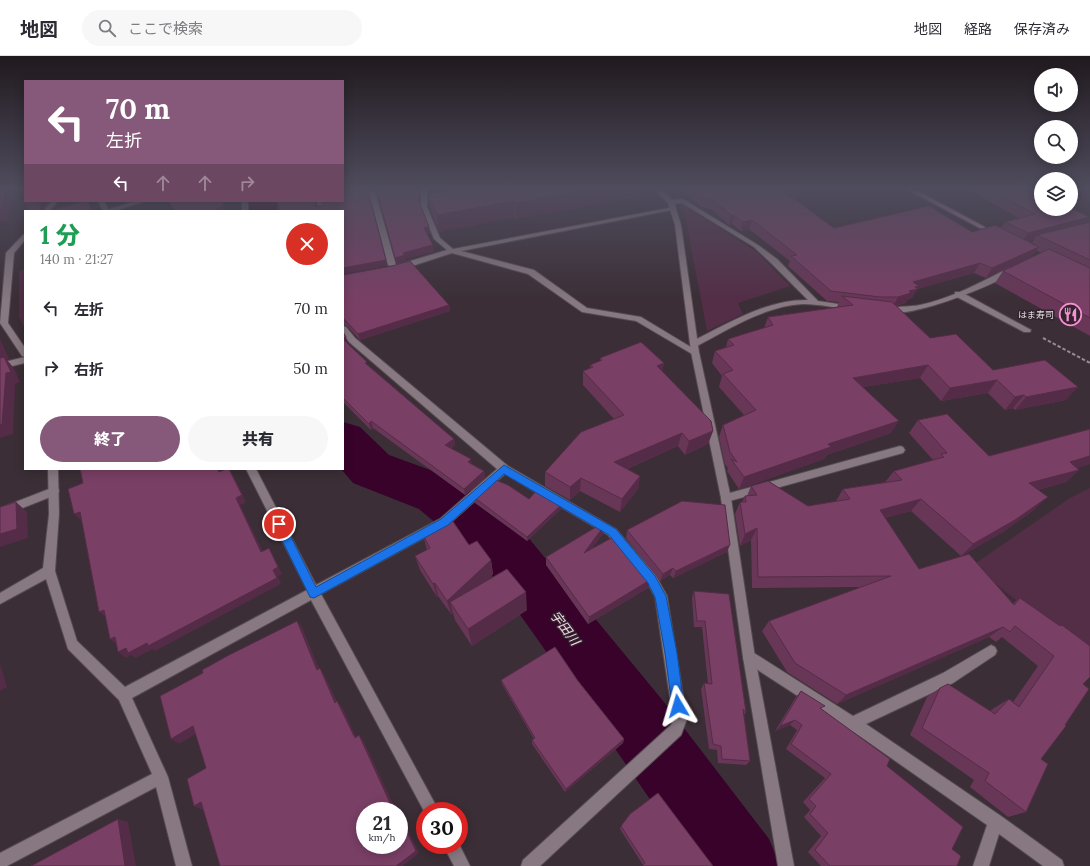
<!DOCTYPE html>
<html lang="ja">
<head>
<meta charset="utf-8">
<style>
	:root { --surface:#fff; --page:#f7f7f7; --text:#2b2b33; --muted:#7c7c81; --line:#e1e1e2; --accent:#86597b }
	body { margin:0; font-family:Lora,"Noto Sans JP",serif; background:var(--page); color:var(--text); height:100vh; display:flex; flex-direction:column; font-size:15px; white-space:nowrap }
	* { box-sizing:border-box; margin:0 }
	p { font-size:13px; color:var(--muted) }
	.icon { flex:none; width:22px; height:22px; fill:none; stroke:currentColor; stroke-width:2; stroke-linecap:round; stroke-linejoin:round }
	.map { position:relative; flex:1; overflow:hidden }
	.details { position:absolute; left:24px; top:154px; width:320px; height:260px; display:flex; flex-direction:column; background:var(--surface); border-radius:0px; box-shadow:0 2px 10px #0003 }
	.details>* { flex:none }
	.guide { position:absolute; left:24px; top:24px; width:320px; height:122px; border-radius:0px; box-shadow:0 2px 10px #0003; background:#86597b; color:#fff; overflow:hidden }
	.buttons { position:absolute; left:1034px; top:12px; display:grid; gap:8px }
	.buttons a { display:grid; place-items:center; width:44px; height:44px; border-radius:50%; background:var(--surface); box-shadow:0 2px 10px #0003; font-size:20px }
	.speed { position:absolute; left:356px; top:746px; display:flex; gap:8px; font-size:20px; font-weight:700; text-align:center }
	.speed>* { display:grid; place-content:center; width:52px; height:52px; border-radius:50%; background:var(--surface); box-shadow:0 2px 10px #0003; line-height:1 }
	.speed small { font-size:10px; font-weight:400 }
	.speed .limit { border:6px solid #d22; background:#fff; color:#111 }
	.pin { position:absolute; display:grid; place-items:center; width:34px; height:34px; color:#fff; margin:-17px; border:2px solid #fff; border-radius:50%; box-shadow:0 1px 4px #0007 }
	.me { position:absolute; width:44px; margin:-22px; rotate:353deg; stroke-linejoin:round; filter:drop-shadow(0 0 3px #0008) }
	.turn { display:flex; align-items:center; gap:14px; height:84px; padding:0 16px; font-size:18px }
	.turn .icon { width:52px; height:52px; stroke-width:2.5 }
	.turn b { display:block; font-size:28px; line-height:34px }
	.lanes { display:flex; align-items:center; height:38px; padding:0 16px; background:#0003; justify-content:center; gap:20px; direction:ltr }
	.lanes .off { opacity:.35 }
	.round { display:grid; place-items:center; flex:none; width:42px; height:42px; border-radius:21px; background:var(--page) }
	.overview { display:flex; align-items:center; justify-content:space-between; height:68px; padding:0 16px }
	h1 { font-size:24px; font-weight:800; line-height:30px; color:#1e9e55 }
	.cta { display:flex; gap:8px; margin-top:auto; padding:8px 16px }
	.cta a { flex:1; height:46px; border-radius:24px; background:var(--accent); color:#fff; font-size:16px; font-weight:800; line-height:46px; text-align:center }
	.cta a+a { background:var(--page); color:var(--text) }
	ul { padding:0; list-style:none }
	li { display:flex; align-items:center; gap:12px; height:60px; padding:0 16px }
	li div { flex:1 }
	li b { display:block; font-size:15px }
	li em { font-style:normal }
	header { display:flex; align-items:center; gap:24px; box-sizing:border-box; height:56px; padding:0 20px; background:var(--surface); border-bottom:1px solid var(--line) }
	header strong { font-size:19px }
	nav { display:flex; gap:22px; margin-inline-start:auto; font-size:14px }
	.search { width:280px; height:36px; background:var(--page); display:flex; align-items:center; gap:10px; box-sizing:border-box; padding:0 14px; border-radius:22px; color:var(--muted); font-size:15px }
	.map>svg:first-child { display:block }
	.green { fill:#532e46 }
	.lines { fill:none; stroke-linecap:round; stroke-linejoin:round }
	.river { fill:#38022a; fill-rule:evenodd }
	.service-casing { stroke:#554a50; stroke-width:2 }
	.minor-casing { stroke:#554a50; stroke-width:2 }
	.tertiary-casing { stroke:#554a50; stroke-width:2 }
	.secondary-casing { stroke:#554a50; stroke-width:2 }
	.path { stroke:#968b92; stroke-width:2; stroke-dasharray:3.5 2; stroke-linecap:butt }
	.service { fill:#877881; fill-rule:evenodd }
	.minor { fill:#877881; fill-rule:evenodd }
	.tertiary { fill:#877881; fill-rule:evenodd }
	.secondary { fill:#a47a95; fill-rule:evenodd }
	.wall { fill:#683657; fill-rule:evenodd }
	.shaded-wall { fill:#552c47 }
	.building { fill:#793f65; stroke:#552c47 }
	.route { fill:#1a73e8; stroke:#114b97 }
	.labels { text-anchor:middle; dominant-baseline:central; stroke-width:3; stroke-linejoin:round; paint-order:stroke }
	.far-poi-label { font-size:9px; fill:#e6dde3; stroke:#31242c; text-anchor:end }
	.near-water-label { font-size:13px; font-style:italic; fill:#fad5eb; stroke:#31242c }
</style>
</head>
<body>
<header>
<strong>地図</strong>
<div class="search"><svg class="icon" aria-label="search" viewBox="0 0 24 24"><circle cx="10" cy="10" r="6"/><path d="M15 15l6 6"/></svg>ここで検索</div>
<nav><a>地図</a><a>経路</a><a>保存済み</a></nav>
</header>
<div class="map">
<svg width="1090" height="810" viewBox="0 0 1090 810">
	<rect width="100%" height="100%" fill="#3b2e36"/>
	<g class="green">
		<path d="M1071,132h19v14l-18,5 18,13v3l-12,2 -7,-16z"/>
		<path d="M684,149l74,48 32,33 -52,17 5,11 -36,17 -22,-116 -6,-9z"/>
		<path d="M25,213v60l-6,-12v-46z"/>
		<path d="M1090,432v173l-117,-96 97,-67z"/>
	</g>
	<g class="lines">
		<g class="river">
			<rect x="245" y="145" width="32" height="10"/>
			<path d="M343,366l17,5 29,28 66,24 67,51 142,172 105,137 11,27h-84l-80,-116 -132,-186 -65,-55 -66,-26 -12,-14h2z"/>
		</g>
		<defs>
			<g id="service">
				<path d="M136,145h10l-32,10h-10z"/>
				<path d="M955,236h6l70,38 -1,2h-6l-69,-36z"/>
				<path d="M54,431l4,1 1,3 -1,3 -58,23v-9z"/>
			</g>
			<g id="minor">
				<path d="M368,132h6l22,77 -1,2 -7,-2z"/>
				<path d="M421,132h6v19l13,31 13,11 221,-42v2l-2,1 -211,41 73,19 53,38 54,9 58,35 -1,2h-6l-56,-33 -54,-9 -54,-38 -76,-21 -49,16h-6v-4l50,-15 -13,-11 -13,-32z"/>
				<path d="M683,143l75,46 19,14 41,42 34,5 4,2 -4,2c-16,-2 -33,-6 -49,-6 -38,2 -74,25 -106,42h-6v-4c36,-18 76,-43 117,-42l-37,-37 -17,-16 -72,-44 -11,1 -3,-2 3,-2z"/>
				<path d="M52,145h6l-8,10h-7z"/>
				<path d="M98,145h6l5,10h-6z"/>
				<rect x="242" y="145" width="6" height="10"/>
				<path d="M317,145h6l1,10h-6z"/>
				<path d="M25,178v6l-11,13 -6,70 17,25v9l-3,-1 -22,-33 6,-70 17,-18z"/>
				<path d="M1009,212l7,2c-14,13 -117,54 -132,40 5,-4 28,-3 36,-5 32,-7 61,-23 89,-37z"/>
				<path d="M343,270l3,1 9,11 153,128 108,63 40,47 11,20 20,123 -6,16 -141,131h-19l2,-6 148,-135 2,-6 -18,-122 -7,-13 -40,-49 -103,-61 -57,51 -127,69 118,217h-14v2l-114,-213 -179,98 36,79 24,89h-16l-20,-79 -149,79h-7v-13l152,-79 -33,-74 -51,-51 -22,-70 -46,25v-11l43,-25 6,-54 -1,-45h10l1,45 -4,57 22,70 48,46 182,-97 -61,-121h10l60,116 124,-66 57,-50 -148,-127 -6,-8z"/>
				<path d="M25,301v6l-25,6v-6z"/>
				<path d="M900,390l3,1 2,3 -2,3 -177,49 -4,-1 -1,-3 1,-3 4,-1z"/>
				<path d="M991,589l4,2 2,4 -2,4 -42,28 -87,41 135,92 61,44 2,6h-21l-44,-32 -10,32h-16l14,-41 -126,-88 -117,-76 -1,-4 1,-4 5,-2 5,2 99,63 90,-43z"/>
				<path d="M459,788l11,22h-16l-11,-21z"/>
			</g>
			<path id="tertiary" d="M653,132h7l14,14 7,23 18,127 32,146 24,159 39,209h-16l-35,-209 -22,-159 -30,-146 -16,-127 -7,-22z"/>
			<path id="secondary" d="M904,132h8l86,46 -5,1z"/>
		</defs>
		<use href="#service" class="service-casing"/>
		<use href="#minor" class="minor-casing"/>
		<use href="#tertiary" class="tertiary-casing"/>
		<use href="#secondary" class="secondary-casing"/>
		<path class="path" d="M1043,282l47,25"/>
		<use href="#service" class="service"/>
		<use href="#minor" class="minor"/>
		<use href="#tertiary" class="tertiary"/>
		<use href="#secondary" class="secondary"/>
	</g>
	<g class="wall">
		<path d="M680,132h129l-22,6 47,34 138,4 29,-4 4,-6 14,-4 -54,-30h69l55,29 -5,6 6,-1v114l-95,-53 8,-12 38,-18 -5,-3 -4,6 -46,22 -12,-5 -57,16 -5,9 -5,2 -1,3 -10,3 34,32 63,32 73,30 -51,10 -2,-2 -8,2 -17,-17 -47,8 -21,-23 -57,9 28,46 -64,22 -3,4 -85,30 -12,-18 1,-3 -3,-4 -6,-27 4,-12 21,-10 -25,-28 3,-11 -10,-13 3,-12 11,-4 2,-8 36,-11 4,-11 69,-10 2,-5 -12,-1 -39,-35 2,-5 -41,-32 -8,2 -9,-7 -3,1 -18,-16 -10,-2zM1034,183l-2,4 -4,-2z"/>
		<path d="M428,139l208,2 -120,22 -2,-2 -75,15 -8,-21z"/>
		<path d="M343,219l106,30 1,6 -90,29 -13,-14 -4,-1z"/>
		<path d="M343,276l5,12 20,21 86,74 1,6 -4,3 21,17 12,6 1,7 -20,17 -92,-67 -2,2 -28,-28z"/>
		<path d="M600,302l64,5 -2,8 51,60 -5,13 -23,11 -7,-9 -51,23 13,7 -2,13 -18,23 -40,-21 -10,9 -25,-14v-14l69,-53 -31,-34v-14l7,-2v-4l10,-4z"/>
		<path d="M918,364l71,36 101,8 -13,4 2,2 -13,12 -28,8 -3,19 -32,23 -42,24 -50,-45 -26,7 34,51 93,35 8,-6 40,28 2,-1 21,59 -42,75 -15,53 -18,5 -38,-30 4,-7 -64,-45 17,-38 13,-9 50,23 4,-3 15,-9 4,3 25,-36 -36,-29 -6,5 -7,-5 -152,67 -50,-32 -25,-41 7,-10 91,-34 -108,1 -1,-48 -11,6 -5,-32 5,-12h2l3,-6h2l4,-10 57,20 28,-5 7,-12 42,-7 9,-11 39,-11 -24,-27z"/>
		<path d="M475,442l54,1 32,10 -34,32 -52,-38z"/>
		<path d="M627,474l100,22 -54,26 -3,-3 -10,6 -34,-43z"/>
		<path d="M603,478l-11,14 58,32 -2,8 -60,36 -42,-59v-8z"/>
		<path d="M423,479l46,10 22,15 2,14 -8,8 42,28 -55,36 -17,-26 -2,-7 -2,1 -13,-18 -1,1 -17,-27 -5,-14 12,-6z"/>
		<path d="M694,535l52,121 -2,3 6,46 -4,4 -28,-2 -1,-13 -8,-1 -8,-60 3,-6 4,1 -6,-57h-8l-2,-29z"/>
		<path d="M501,624l77,1 46,58 -1,4 -58,49 -33,-48v-4l2,-1 -32,-55z"/>
		<path d="M801,635l86,75 65,83 5,17h-136l-13,-14 13,-16 -17,-19 6,-7 -7,-8 22,-24 -39,-29 11,-19 -7,-5 -15,6 21,-34z"/>
		<path d="M621,770l92,40 -70,-1 -23,-36z"/>
	</g>
	<g class="shaded-wall">
		<path d="M6,132h9l-7,33 -8,1v-11z"/>
		<path d="M599,132h38l-1,9 -120,22 -1,-16z"/>
		<path d="M778,132h31l-33,9z"/>
		<path d="M35,145h15l-6,7 3,3h-7z"/>
		<path d="M514,145v16l-75,15 -2,-17z"/>
		<path d="M225,150l2,5h-9l-1,-3z"/>
		<path d="M731,159h3l-2,9 -3,1z"/>
		<path d="M1089,161l-7,10 -45,8 -3,4 -13,4 7,-10z"/>
		<path d="M752,164l-3,9 -8,2 2,-9z"/>
		<path d="M429,171l1,6 -5,1 -1,-6z"/>
		<path d="M433,189l1,7 -28,7v2l-10,3 -1,-6 8,-5z"/>
		<path d="M1039,191l-7,9 -46,22 6,-10z"/>
		<path d="M386,204l1,6 -44,8v-6z"/>
		<path d="M980,207l-6,10 -57,16 -5,9 -5,2 -1,3 -13,3 5,-9 15,-15z"/>
		<path d="M449,249l1,6 -90,29 -2,-6z"/>
		<path d="M346,281l2,7 -4,1 -1,-7z"/>
		<path d="M0,283l9,20 -2,1 6,7 7,15 -5,2 -2,50 -13,4z"/>
		<path d="M664,307l-3,14 -4,-11z"/>
		<path d="M928,309l-8,13 -74,12 7,-12z"/>
		<path d="M997,324l-9,13 -47,8 9,-13z"/>
		<path d="M1078,331l-12,13 -51,10 11,-13z"/>
		<path d="M1024,339l-11,13 -8,2 10,-13z"/>
		<path d="M371,365l2,7 -2,2 -2,-6z"/>
		<path d="M899,365l-8,12 -64,22 -3,4 -85,30 5,-12 84,-33z"/>
		<path d="M713,375l-5,13 -23,11 4,-14z"/>
		<path d="M682,377l-4,13 -66,29 2,-13z"/>
		<path d="M454,383l1,6 -9,6 -1,-6z"/>
		<path d="M1090,400v8l-33,10 13,-12z"/>
		<path d="M471,403l1,6 -4,-3z"/>
		<path d="M229,413l4,6 13,27 -6,3 26,53 -5,-6 -25,-54z"/>
		<path d="M1079,414l-13,12 -50,14 13,-13z"/>
		<path d="M484,415l1,7 -20,17 -1,-6z"/>
		<path d="M640,420l-2,13 -18,23 2,-13z"/>
		<path d="M581,422l-1,13 -10,9v-13z"/>
		<path d="M1048,441l-13,12 -32,23 -42,24 12,-12z"/>
		<path d="M921,443l-10,12 -40,11 9,-12z"/>
		<path d="M16,446l11,10 1,26 -28,9v-13z"/>
		<path d="M561,449v4l-34,32v-4z"/>
		<path d="M80,456l1,8 -7,-6z"/>
		<path d="M604,470l-1,8 -20,26 1,-7z"/>
		<path d="M757,472l-6,12 -11,6 5,-12z"/>
		<path d="M730,489l-3,7 -54,26 3,-7z"/>
		<path d="M269,492l4,7 9,19 -4,2 3,8 -126,67 -2,-2 -18,9 -4,-3 -5,3 -8,-6 8,-4 21,-5 126,-73z"/>
		<path d="M491,504l2,14 -38,36 -5,-8 3,11 -2,1 -4,-13z"/>
		<path d="M673,512l-3,7 -10,6 3,-7z"/>
		<path d="M650,524l-2,8 -60,36 1,-7z"/>
		<path d="M435,527l3,13 -1,1 -4,-13z"/>
		<path d="M526,536l1,18 -55,36 -4,-17z"/>
		<path d="M104,554l3,8 -8,-6z"/>
		<path d="M297,565l5,6 20,49 -5,-6z"/>
		<path d="M1003,571l-14,10 -152,67 9,-9z"/>
		<path d="M115,581l2,8 -7,-6z"/>
		<path d="M0,608l7,23 -7,4z"/>
		<path d="M320,612l4,6 16,34 -5,-5z"/>
		<path d="M337,645l5,6 17,36 -4,-5z"/>
		<path d="M795,664l-5,5 -15,6 5,-5z"/>
		<path d="M193,670l8,5 -22,13 -8,-5z"/>
		<path d="M359,679l4,5 32,68 -4,-3z"/>
		<path d="M624,683l-1,4 -58,49 1,-3z"/>
		<path d="M201,746l9,4 -7,4 -9,-4z"/>
		<path d="M393,747l4,4 2,4h-2z"/>
		<path d="M399,755l20,42 -16,13h-7z"/>
		<path d="M118,763l10,3 8,44h-11z"/>
	</g>
	<g class="building">
		<path d="M0,132h6l-5,23h-1z"/>
		<path d="M21,132h4v12z"/>
		<path d="M343,132h24l19,72 -43,8v-57h-63l-3,-10h38v5h8v-5h20z"/>
		<path d="M376,132h41l2,3v10l10,26 -5,1 9,17 -30,8 2,2 -10,3z"/>
		<path d="M466,132h133l-84,15 -1,-2 -77,14 -9,-20z"/>
		<path d="M692,132h87l55,40 95,-22 43,26 23,-7 44,22 -47,21 -12,-5 -67,19 6,4 -4,1 3,2 -9,2 2,2 -13,4h-18l-49,-6 -40,-35 6,-1 -45,-35 -9,2 -9,-7h-3l-18,-15 -10,-2z"/>
		<path d="M987,132h47l7,4v17h30v-1l18,9 -61,16 -23,-11 30,-8z"/>
		<path d="M25,145h10l6,2 -1,8h-11z"/>
		<path d="M86,145h2l4,10h-45z"/>
		<path d="M169,145h52l4,5 -8,2 2,3h-45z"/>
		<path d="M1090,166v38l-53,-25z"/>
		<path d="M1049,193l41,19v50l-87,-47z"/>
		<path d="M410,205l39,44 -91,29 -13,-14 -2,-1v-44l49,-9z"/>
		<path d="M842,240l50,6 38,36 26,-4 37,36 52,-10 33,27 -52,10 -2,-2 -9,2 -18,-17 -47,8 -22,-23 -75,13 46,43 -71,23 3,3 -87,30 -13,-18 6,3 -7,-10 -7,-27 33,-15 -33,-36 10,-4 -18,-19 19,-6 -6,-6 45,-14 -5,-8 85,-12z"/>
		<path d="M343,276l3,5 -3,1z"/>
		<path d="M343,283l24,23 -2,1 89,76 -9,6 26,14 -3,3 16,9 -20,18 -93,-68 -2,3 -26,-26z"/>
		<path d="M641,286l23,21 -7,3 54,55 2,10 -24,10 -7,-8 -68,29 26,14 -18,23 -41,-21 -11,9 -25,-15 36,-40 43,-17 -41,-44 10,-4 -3,-2 12,-5 -2,-2z"/>
		<path d="M4,301l7,15 -5,1 -4,51 -2,1v-67z"/>
		<path d="M947,358l42,42 101,-27v27l-20,6 9,8 -50,13 19,14 -33,23 -42,24 -52,-45 -41,11 39,59 50,-15 45,51 6,-7 40,28 2,-1 28,21v31l-7,7 6,5 -24,36 1,1 -25,33 7,5 -22,48 -41,-31 4,-8 -67,-45 18,-40 8,-4 47,30 14,-15 10,8 35,-51 -39,-30 -5,6 -7,-5 -157,68 -51,-32 -26,-42 122,-45 -133,1 -1,-49 -12,6 -5,-32h6l-1,-6 12,-1 -6,-9 17,-5 40,25 42,-7 -7,-10 59,-9 -8,-9 50,-14 -3,-3 6,-1 -29,-33z"/>
		<path d="M80,413h138l1,3 7,-3h3l13,26 -6,3 25,54 8,-4 9,19 -5,3 4,8 -129,68 -1,-3 -19,10 -2,-5 -8,4 -3,-15 -5,2 -6,-29 -5,2 -19,-100 -6,2 -6,-25 15,-6z"/>
		<path d="M496,424l12,5 21,14 8,-9 24,15 -34,32 -52,-39z"/>
		<path d="M682,445l43,4 5,40 -54,26 -3,-3 -10,6 -36,-44z"/>
		<path d="M16,446l1,27 -17,5v-27z"/>
		<path d="M452,464l17,25 8,-4 14,19 -44,41 -12,-18 -2,1 -18,-28 15,-8 -7,-13z"/>
		<path d="M601,468l3,2 -20,27 31,-17 35,44 -61,37 -43,-60z"/>
		<path d="M507,513l19,23 -58,37 -18,-27z"/>
		<path d="M694,535l35,3 17,118 -3,-3 7,52 -28,-2 -1,-13 -8,-2 -9,-61 8,1 -7,-63h-8z"/>
		<path d="M297,565l20,49 3,-2 15,35 2,-2 18,37 4,-3 32,70 2,-2 4,8h-32v34h34v-30l17,36 -20,15h-176l-19,-64 -7,4 -7,-27 19,-11 -13,-42 -22,13 -11,-43 43,-23 -1,-3 27,-15z"/>
		<path d="M555,591l23,34 46,58 -58,50 -34,-49 3,-2 -34,-58z"/>
		<path d="M801,635l24,15 -5,2 70,51 -3,7 76,61 -11,22 9,7 -4,10h-127l-15,-16 13,-17 -18,-19 6,-8 -7,-7 22,-25 -40,-30 11,-19 -7,-5 -15,6z"/>
		<path d="M658,737l55,73h-71l3,-3 -24,-37 9,-12z"/>
		<path d="M118,763l7,47h-94z"/>
	</g>
	<linearGradient id="sky" x2="0" y2="1"><stop stop-color="#20191e"/><stop offset="0.54" stop-color="#4f4c5d"/><stop offset="1" stop-color="#4f4c5d" stop-opacity="0"/></linearGradient>
	<rect width="1090" height="245" fill="url(#sky)"/>
	<path class="route" d="M504,409l112,64 39,47 11,20 11,57 7,53 -2,4 -4,2 -4,-2 -2,-4 -7,-53 -10,-56 -7,-14 -39,-48 -105,-61 -56,51 -134,73 -4,-1 -36,-73 5,-4 4,1 33,66 125,-68z"/>
	<defs>
		<symbol id="restaurant-ring" viewBox="-11 -11 22 22"><circle r="9.5" fill="#31242c" stroke="#f591d2" stroke-width="1.5"/><path d="M-5-6h1v4h1v-4h1v4h1v-4h1v5L-1.5 .5V6h-2V.5L-5-1ZM5-6V6H3V1.5H1.5Q1.5-4 5-6Z" fill="#f591d2"/></symbol>
	</defs>
	<g fill-rule="evenodd">
		<use href="#restaurant-ring" x="1058" y="246" width="25" height="25"/>
	</g>
	<g class="labels">
		<g class="far-poi-label">
			<text x="1054" y="258">はま寿司</text>
		</g>
		<g class="near-water-label">
			<text transform="translate(565 572) rotate(53)">宇田川</text>
		</g>
	</g>
</svg>
<div class="buttons">
<a><svg class="icon" aria-label="sound" viewBox="0 0 24 24"><path d="M4 9h4l5-4v14l-5-4H4zM17 9q2 3 0 6"/></svg></a>
<a><svg class="icon" aria-label="search" viewBox="0 0 24 24"><circle cx="10" cy="10" r="6"/><path d="M15 15l6 6"/></svg></a>
<a><svg class="icon" aria-label="layers" viewBox="0 0 24 24"><path d="M12 4l9 5-9 5-9-5zM3 14l9 5 9-5"/></svg></a>
</div>
<div class="speed"><div>21<small>km/h</small></div><div class="limit">30</div></div>
<div class="pin" style="left:279px;top:468px;background:#d93025"><svg class="icon" aria-label="arrive" viewBox="0 0 24 24"><path d="M6 21V4h12l-3 4 3 4H6"/></svg></div>
<svg class="me" style="left:678px;top:650px" viewBox="-20 -20 40 40"><path d="M0-17L14 15 0 8-14 15z" fill="#1a73e8" stroke="#fff" stroke-width="4"/></svg>
<div class="guide">
<div class="turn"><svg class="icon" aria-label="left" viewBox="0 0 24 24"><path d="M17 20v-9H6M10 6l-5 5 5 5"/></svg><div><b>70 m</b>左折</div></div>
<div class="lanes"><svg class="icon" aria-label="left" viewBox="0 0 24 24"><path d="M17 20v-9H6M10 6l-5 5 5 5"/></svg><svg class="icon off" aria-label="ahead" viewBox="0 0 24 24"><path d="M12 20V5M6 11l6-6 6 6"/></svg><svg class="icon off" aria-label="ahead" viewBox="0 0 24 24"><path d="M12 20V5M6 11l6-6 6 6"/></svg><svg class="icon off" aria-label="right" viewBox="0 0 24 24"><path d="M7 20v-9h11M14 6l5 5-5 5"/></svg></div>
</div>
<section class="details">
<div class="overview"><div><h1>1 分</h1><p>140 m · 21:27</p></div><a class="round" style="background:#d93025;color:#fff"><svg class="icon" aria-label="close" viewBox="0 0 24 24"><path d="M6 6l12 12M18 6L6 18"/></svg></a></div>
<ul>
<li><svg class="icon" aria-label="left" viewBox="0 0 24 24"><path d="M17 20v-9H6M10 6l-5 5 5 5"/></svg><div><b>左折</b></div><em>70 m</em></li>
<li><svg class="icon" aria-label="right" viewBox="0 0 24 24"><path d="M7 20v-9h11M14 6l5 5-5 5"/></svg><div><b>右折</b></div><em>50 m</em></li>
</ul>
<div class="cta"><a>終了</a><a>共有</a></div>
</section>
</div>
</body>
</html>
